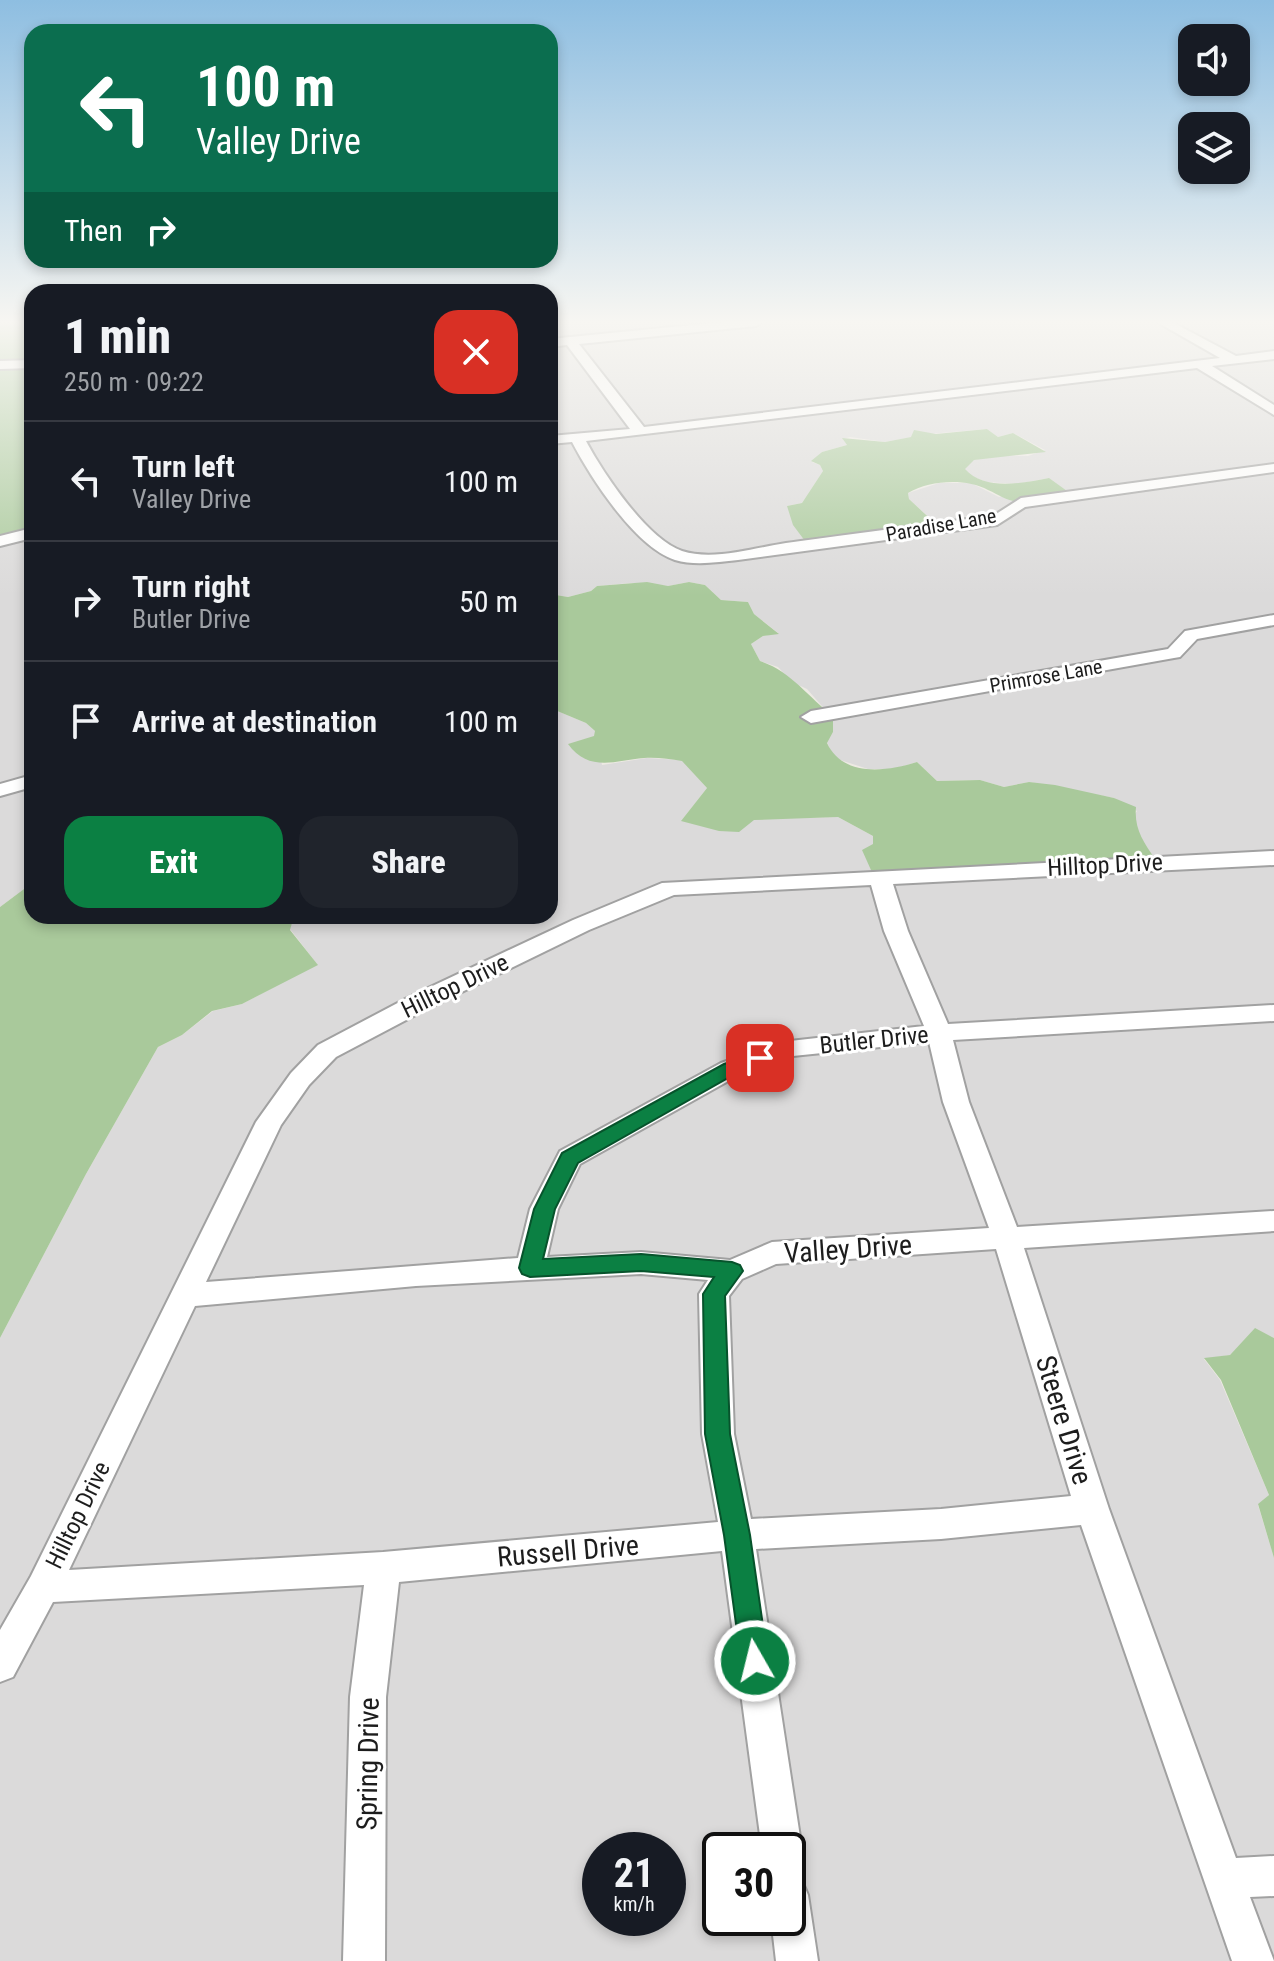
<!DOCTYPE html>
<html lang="en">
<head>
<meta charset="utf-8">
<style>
	:root { --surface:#171b24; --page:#20242c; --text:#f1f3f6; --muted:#9ea1a6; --line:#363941; --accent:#0b8043 }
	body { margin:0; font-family:"Roboto Condensed",sans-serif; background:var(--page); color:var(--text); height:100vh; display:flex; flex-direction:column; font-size:30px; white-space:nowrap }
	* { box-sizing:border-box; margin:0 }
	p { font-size:26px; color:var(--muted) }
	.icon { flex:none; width:44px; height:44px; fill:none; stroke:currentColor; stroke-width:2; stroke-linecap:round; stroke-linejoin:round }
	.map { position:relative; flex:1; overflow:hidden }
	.details { position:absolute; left:24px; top:284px; width:534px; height:640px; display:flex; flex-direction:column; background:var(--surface); border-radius:24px; box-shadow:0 4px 12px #0003 }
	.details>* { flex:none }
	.guide { position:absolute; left:24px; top:24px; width:534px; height:244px; border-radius:24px; box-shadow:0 4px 12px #0003; background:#0b6e4f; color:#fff; overflow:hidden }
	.fabs { position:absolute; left:1178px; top:24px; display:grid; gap:16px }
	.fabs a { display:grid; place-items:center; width:72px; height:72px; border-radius:16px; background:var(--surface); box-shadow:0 4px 12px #0003; font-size:40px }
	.speed { position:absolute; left:582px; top:1832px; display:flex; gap:16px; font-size:40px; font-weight:700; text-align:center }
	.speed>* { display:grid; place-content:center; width:104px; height:104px; border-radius:50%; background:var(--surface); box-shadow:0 4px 12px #0003; line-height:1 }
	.speed small { font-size:20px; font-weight:400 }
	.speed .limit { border:4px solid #111; border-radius:12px; background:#fff; color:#111 }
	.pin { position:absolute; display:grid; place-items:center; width:68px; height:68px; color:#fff; margin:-34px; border-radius:16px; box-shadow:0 4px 12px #0006 }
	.me { position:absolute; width:88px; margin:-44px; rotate:352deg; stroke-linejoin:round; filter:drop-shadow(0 0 6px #0008) }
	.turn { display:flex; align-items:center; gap:28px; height:168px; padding:0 40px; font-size:36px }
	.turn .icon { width:104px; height:104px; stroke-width:2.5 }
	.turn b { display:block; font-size:56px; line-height:68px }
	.then { display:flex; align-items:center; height:76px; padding:0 40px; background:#0003; gap:16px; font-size:30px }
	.round { display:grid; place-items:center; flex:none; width:84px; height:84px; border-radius:24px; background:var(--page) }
	.head { display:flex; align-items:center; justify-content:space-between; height:136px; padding:0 40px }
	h1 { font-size:48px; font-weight:800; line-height:60px }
	.primary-button { display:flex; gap:16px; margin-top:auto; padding:16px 40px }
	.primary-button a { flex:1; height:92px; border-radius:24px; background:var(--accent); color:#fff; font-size:32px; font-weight:800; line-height:92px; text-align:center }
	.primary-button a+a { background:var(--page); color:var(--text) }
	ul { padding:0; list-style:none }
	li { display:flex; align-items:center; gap:24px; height:120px; padding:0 40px; border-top:2px solid var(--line) }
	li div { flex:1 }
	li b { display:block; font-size:30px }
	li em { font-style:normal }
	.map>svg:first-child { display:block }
	.residential { fill:#dbdada; fill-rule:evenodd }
	.forest { fill:#a9c99b }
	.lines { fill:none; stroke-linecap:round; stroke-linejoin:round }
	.minor-casing { stroke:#a1a1a1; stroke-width:4 }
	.minor { fill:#fff; fill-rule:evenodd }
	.route { fill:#0b8043; stroke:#07532c; stroke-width:2 }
	.labels { text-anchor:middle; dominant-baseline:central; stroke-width:6; stroke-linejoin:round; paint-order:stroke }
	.far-street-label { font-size:20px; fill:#1d1d1d; stroke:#fff }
	.street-label { font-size:24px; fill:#1d1d1d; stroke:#fff }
	.near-street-label { font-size:28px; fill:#1d1d1d; stroke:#fff }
</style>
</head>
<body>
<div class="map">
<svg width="1274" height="1961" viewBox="0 0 1274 1961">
	<rect width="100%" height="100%" fill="#edeae3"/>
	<g class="residential">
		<path d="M550,322h724v1016l-19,-9 -25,26 -26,4 16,21 49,115 -11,10 16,53v403h-1274v-623l86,-164 72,-127 24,-12 31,-24 29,-7 75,-40 -27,-35 4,-13h256v-208l36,15 9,8 7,34 45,-7 35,2 25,28 -25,32 156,-3 35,19v8l267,-6 -7,-21 4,-6 -23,-13 -85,-16 -25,5 -24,-7 -43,1 -20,-19 -23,7h-26l-34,-11 -7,-16 6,-10 -5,-19 -21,-24 -15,-7 -14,-15 -18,-6 -9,-17 12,-8 15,-3 -24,-19 -6,-12 -27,-2 -16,-15 -16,-3 -21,4 -37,-3 -34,3 -6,5 -23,6 -18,-3zM987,429l11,8 15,-4 32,17 -17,6 -32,-1 -23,5 -9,9 7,7 15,6 31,2 32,-6 -50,19 -28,-14h-32l-31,10 1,6 29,27 -151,-20 15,-3 21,-32 -3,-6 -8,-3 10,-10 25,-7 -4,-6 7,-2 35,5 44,-8zM600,1850h68v68h-68zM720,1850h68v68h-68z"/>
		<path d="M32,534v349l-32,24v-365z"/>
	</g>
	<g class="forest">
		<path d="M0,322h32v212l-32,8z"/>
		<path d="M987,429l11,8 15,-4 33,19 -72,8 -9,9c19,22 58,14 84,9l25,18c-17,2 -40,9 -57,6 -11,-2 -18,-7 -29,-12 -22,-12 -58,-10 -80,3l1,6 30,28 -131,18 -15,-20 -6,-19 15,-3 21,-32 -3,-6 -9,-4 11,-9 25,-7 -5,-7 43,4 26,-5 3,-7 22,4z"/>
		<path d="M647,582l21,4 21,-4 16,3 16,15 27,2 6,12 25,20 -16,2 -12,8 9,17c31,10 48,36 73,55v16l-6,11c16,34 58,29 90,19l20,19 43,-1 24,7 25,-5 26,3 59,13 22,9c-2,21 7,35 20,53l-281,19 -13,-29 11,-6v-8l-35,-19 -84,3 -15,12 -20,-1 -38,-10 26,-33 -25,-27c-12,-2 -26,-4 -38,-3 -30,3 -56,14 -76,-14l26,-8 1,-5 -9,-8 -36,-15v-81l3,-2 -3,-31 18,3 23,-6 6,-5z"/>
		<path d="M32,883v33h262l-4,14 28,35 -76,39 -30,7 -30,24 -24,12 -72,127 -86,164v-431z"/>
		<path d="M1255,1328l19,10v220l-16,-54 11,-9 -48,-115 -17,-22 26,-3z"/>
	</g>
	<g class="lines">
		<defs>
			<g id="minor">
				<path d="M723,322h39l-6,4 -177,18 65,83 576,-69 -63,-36h15l64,34 38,-5v8l-62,7 62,39v10l-77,-47 -611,73c17,32 61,98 96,110 31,10 72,-3 104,-8 69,-9 137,-19 207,-27l28,-18 253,-34v8l-249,35 -28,18 -259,35c-20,2 -43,6 -63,0 -40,-13 -84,-82 -103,-118l-22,2v-8l80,-7 -63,-84 -17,2v-8z"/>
				<path d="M32,360v8l-32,1v-8z"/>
				<path d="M32,528v10l-32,8v-10z"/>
				<path d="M1274,615v10l-77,14 -17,18 -6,1 -363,65 -10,-6 10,-6 357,-62 17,-18z"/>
				<path d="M32,775v12l-32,9v-12z"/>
				<path d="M1274,851v14l-381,19 15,47 40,93 326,-19v16l-321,19 16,62 48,125 257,-16v20l-250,17 85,261 127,349 38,-2v40l-24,1 24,64h-42l-151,-436 -140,14 -185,10 46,301 -6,14 -8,3v-17h-26l-40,-299 -323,31 -13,115 -1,264h-42l7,-264 14,-112 -311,17 -40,75 -13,5v-52l31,-54 225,-454 35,-49 27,-28 91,-48 164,-77 89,-37zM871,885l13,46 40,95 -143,16 -60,21 -161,88 -30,58 -12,49 -312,24 75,-157 28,-40 27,-28 91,-48 162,-79 85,-35zM929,1042l14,60 46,126 -217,14 -42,18 -89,-8 -94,5 11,-48 22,-45 159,-89 54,-19zM996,1249l75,247 -130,13 -190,10 -17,-85 -5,-138 13,-17 34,-15zM641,1274l67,6 -9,14 3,140 16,88 -335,30 -314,18 126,-264 221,-20z"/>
				<path d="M788,1875l14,6 6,14 10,66h-42l-5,-43h17z"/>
			</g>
		</defs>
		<use href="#minor" class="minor-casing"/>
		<use href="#minor" class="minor"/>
	</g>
	<linearGradient id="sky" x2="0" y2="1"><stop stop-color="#8ebee1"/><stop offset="0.54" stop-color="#f7f6f2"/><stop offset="1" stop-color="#f7f6f2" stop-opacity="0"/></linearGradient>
	<rect width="1274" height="596" fill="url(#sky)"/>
	<path class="route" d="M760,1052l7,2 3,4 -3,5 -30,10 -159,90 -23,46 -12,50 98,-5 91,8 8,3 3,6 -18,25 5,138 20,101 18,126 -4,9 -9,4 -10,-4 -4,-9 -17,-126 -19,-101 -2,-140 11,-17 -73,-6 -111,6 -8,-3 -3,-6 15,-59 28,-56 162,-89z"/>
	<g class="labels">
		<g class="far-street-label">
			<text transform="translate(941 525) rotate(-10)">Paradise Lane</text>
			<text transform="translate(1046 676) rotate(-10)">Primrose Lane</text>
		</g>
		<g class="street-label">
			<text transform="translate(1105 865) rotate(-3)">Hilltop Drive</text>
			<text transform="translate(455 986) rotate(-26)">Hilltop Drive</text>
			<text transform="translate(874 1040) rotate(-6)">Butler Drive</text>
			<text transform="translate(78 1515) rotate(-64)">Hilltop Drive</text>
		</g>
		<g class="near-street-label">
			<text transform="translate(848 1249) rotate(-4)">Valley Drive</text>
			<text transform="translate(1064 1420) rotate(73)">Steere Drive</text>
			<text transform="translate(568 1551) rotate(-5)">Russell Drive</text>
			<text transform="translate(368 1764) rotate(-89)">Spring Drive</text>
		</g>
	</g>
</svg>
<div class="fabs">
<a><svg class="icon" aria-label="sound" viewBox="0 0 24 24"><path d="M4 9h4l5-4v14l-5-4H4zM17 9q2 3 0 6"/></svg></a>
<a><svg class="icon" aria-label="layers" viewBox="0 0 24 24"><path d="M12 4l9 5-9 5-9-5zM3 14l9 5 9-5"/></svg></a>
</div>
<div class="speed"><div>21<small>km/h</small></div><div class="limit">30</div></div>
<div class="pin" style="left:760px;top:1058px;background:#d93025"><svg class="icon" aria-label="arrive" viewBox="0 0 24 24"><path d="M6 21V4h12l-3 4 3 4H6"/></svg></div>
<svg class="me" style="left:755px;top:1661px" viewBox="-20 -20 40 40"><circle r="17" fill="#0b8043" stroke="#fff" stroke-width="3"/><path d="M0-11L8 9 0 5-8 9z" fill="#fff"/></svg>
<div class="guide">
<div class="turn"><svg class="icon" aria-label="left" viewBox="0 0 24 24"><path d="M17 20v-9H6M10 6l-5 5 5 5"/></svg><div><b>100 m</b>Valley Drive</div></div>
<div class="then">Then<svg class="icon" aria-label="right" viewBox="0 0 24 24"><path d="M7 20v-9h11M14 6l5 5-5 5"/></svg></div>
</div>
<section class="details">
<div class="head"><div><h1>1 min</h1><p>250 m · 09:22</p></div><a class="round" style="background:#d93025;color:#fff"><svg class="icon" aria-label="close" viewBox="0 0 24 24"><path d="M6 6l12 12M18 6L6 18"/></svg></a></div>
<ul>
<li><svg class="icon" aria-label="left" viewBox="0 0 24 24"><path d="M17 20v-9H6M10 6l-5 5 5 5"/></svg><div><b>Turn left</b><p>Valley Drive</p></div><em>100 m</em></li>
<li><svg class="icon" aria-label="right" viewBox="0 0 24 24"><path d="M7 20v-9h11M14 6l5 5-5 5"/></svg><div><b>Turn right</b><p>Butler Drive</p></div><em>50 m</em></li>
<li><svg class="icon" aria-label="arrive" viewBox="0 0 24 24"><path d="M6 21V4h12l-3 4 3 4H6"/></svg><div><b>Arrive at destination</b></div><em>100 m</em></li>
</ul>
<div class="primary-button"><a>Exit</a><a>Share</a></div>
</section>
</div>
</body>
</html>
